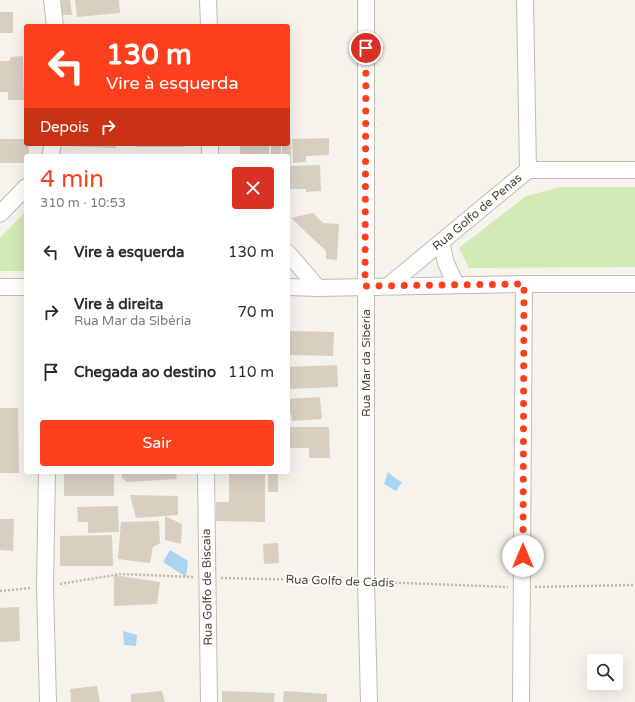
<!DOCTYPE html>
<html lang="pt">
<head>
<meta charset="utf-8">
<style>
	:root { --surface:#fff; --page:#f2f2f3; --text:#2b2b33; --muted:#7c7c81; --accent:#fc3f1d }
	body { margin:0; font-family:"Varela Round",sans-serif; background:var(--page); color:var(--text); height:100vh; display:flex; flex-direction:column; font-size:15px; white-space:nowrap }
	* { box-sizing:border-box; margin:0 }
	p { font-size:13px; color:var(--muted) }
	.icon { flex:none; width:22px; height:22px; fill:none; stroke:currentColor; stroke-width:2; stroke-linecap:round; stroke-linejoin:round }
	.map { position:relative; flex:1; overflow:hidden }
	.panel { position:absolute; left:24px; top:154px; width:266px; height:320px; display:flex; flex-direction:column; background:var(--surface); border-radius:4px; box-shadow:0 4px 16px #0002 }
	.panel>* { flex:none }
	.hud { position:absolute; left:24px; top:24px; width:266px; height:122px; border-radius:4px; box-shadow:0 4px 16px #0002; background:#fc3f1d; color:#fff; overflow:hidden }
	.tools { position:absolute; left:587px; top:654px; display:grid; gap:8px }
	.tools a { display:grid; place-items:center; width:36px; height:36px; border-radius:4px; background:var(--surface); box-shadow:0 4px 16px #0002; font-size:20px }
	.pin { position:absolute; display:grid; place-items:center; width:34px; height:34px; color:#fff; margin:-17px; border:2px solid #fff; border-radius:50%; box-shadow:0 1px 4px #0007 }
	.me { position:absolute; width:44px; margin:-22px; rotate:0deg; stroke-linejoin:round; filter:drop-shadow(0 0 3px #0008) }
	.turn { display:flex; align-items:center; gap:14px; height:84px; padding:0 16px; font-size:18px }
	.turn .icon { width:52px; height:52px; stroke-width:2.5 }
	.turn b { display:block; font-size:28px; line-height:34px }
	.then { display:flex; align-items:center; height:38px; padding:0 16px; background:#0003; gap:8px; font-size:15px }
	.round { display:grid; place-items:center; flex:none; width:42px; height:42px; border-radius:4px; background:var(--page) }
	.summary { display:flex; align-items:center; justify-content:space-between; height:68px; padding:0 16px }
	h1 { font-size:24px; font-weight:600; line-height:30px; color:var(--accent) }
	.primary-button { display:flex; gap:8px; margin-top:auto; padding:8px 16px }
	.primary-button a { flex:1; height:46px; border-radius:4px; background:var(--accent); color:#fff; font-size:16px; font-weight:600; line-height:46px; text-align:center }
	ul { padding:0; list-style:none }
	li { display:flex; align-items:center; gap:12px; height:60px; padding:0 16px }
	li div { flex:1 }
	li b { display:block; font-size:15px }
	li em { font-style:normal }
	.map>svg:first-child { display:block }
	.green { fill:#d2eab5 }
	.water { fill:#a9d4f2 }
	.building { fill:#d8cfc1 }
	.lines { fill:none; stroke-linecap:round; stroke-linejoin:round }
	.minor-casing { stroke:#c2bbae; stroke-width:18 }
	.path { stroke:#c4b79f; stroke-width:2.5; stroke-dasharray:2 2; stroke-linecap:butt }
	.minor { stroke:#fff; stroke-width:16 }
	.route { stroke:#fc3f1d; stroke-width:7; stroke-dasharray:0 12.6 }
	.labels { text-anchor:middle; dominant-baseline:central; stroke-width:4; stroke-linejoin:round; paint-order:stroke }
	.street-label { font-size:12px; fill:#4b4439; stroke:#fff }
</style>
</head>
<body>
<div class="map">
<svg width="635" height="702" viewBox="0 0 635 702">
	<rect width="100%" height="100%" fill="#f6f3ec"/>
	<g class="green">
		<path d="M561,187h74v80l-166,1 -10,-20 67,-52z"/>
		<path d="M26,211v60h-26v-33z"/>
	</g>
	<g class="water">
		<path d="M388,472l8,7 6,3 -6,9 -12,-7z"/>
		<path d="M170,550l18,11 -2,16 -23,-15z"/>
		<path d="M123,631l14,4 -1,11 -12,-1z"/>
	</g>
	<g class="building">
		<path d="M60,0h10l2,15h-11z"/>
		<path d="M75,0h44l1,13 -43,4z"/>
		<rect x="0" y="12" width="13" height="21"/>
		<path d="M23,56l1,44h-16v-8h-8v-31h9l2,-4z"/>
		<path d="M288,138h3v26h-3v-8h-6v-12h6z"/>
		<path d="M329,138v17l-23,1v6l-13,1 -1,-24z"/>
		<path d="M0,139h26v5h3v12h-3v7h-26z"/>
		<path d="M66,144h50v4l-50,-2z"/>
		<rect x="136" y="144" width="48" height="3"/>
		<rect x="240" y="144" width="29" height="12"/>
		<rect x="271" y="144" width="10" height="12"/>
		<path d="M320,165l1,26 -15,1v-3h-18v-23z"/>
		<path d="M313,213l10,10 16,1 -2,36 -11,-1v-8l-35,-33z"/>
		<path d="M289,331l45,1 -1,24 -44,-1z"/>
		<path d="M337,365l1,22 -50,2v-22z"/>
		<path d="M320,397l2,22 -30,2 -1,-7h-3v-15z"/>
		<path d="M0,408h18l1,65h-19z"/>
		<path d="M288,427h41l1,31h-21v-10h-21z"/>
		<path d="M122,472h54l1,7 -50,3 -5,-4z"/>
		<path d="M229,472h36v50l-49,-1v-19h13z"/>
		<rect x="268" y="472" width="10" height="20"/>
		<rect x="64" y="474" width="50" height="22"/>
		<path d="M130,495l48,1v19l-42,3z"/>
		<path d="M118,506l1,26 -31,1v-11h-10l-1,-15z"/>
		<path d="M165,516l17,8 -1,20 -16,-4z"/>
		<path d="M0,519h14l-1,32 -13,-1z"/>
		<path d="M159,521l1,22 -7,4 -3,16 -32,-4 3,-37z"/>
		<path d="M112,535l1,31h-53v-30z"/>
		<path d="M278,543l1,20 -15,1 -1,-20z"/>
		<path d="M114,575l46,7 -3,22 -43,2z"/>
		<path d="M19,607l1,34 -20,1v-34z"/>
		<path d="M97,686l3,16h-29l-1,-13z"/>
		<path d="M162,691l3,11h-34v-8z"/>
		<path d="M222,691l53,2 -1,9h-52z"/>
		<path d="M284,691l43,3v8h-44z"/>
	</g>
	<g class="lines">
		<defs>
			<g id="minor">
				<path d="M52,0l3,26"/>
				<path d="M208,0l1,26"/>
				<path d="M366,0v581l3,121"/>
				<path d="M210,144v12"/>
				<path d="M50,156l3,-12"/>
				<path d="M528,170h107"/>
				<path d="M0,214l26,-27"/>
				<path d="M441,242l5,21 10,22"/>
				<path d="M288,253l30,35"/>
				<path d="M388,286l140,-116 -3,-170"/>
				<path d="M0,287h26"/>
				<path d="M288,287l30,1 206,-4h111"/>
				<path d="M47,472l-2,115 3,115"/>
				<path d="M206,472l3,230"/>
				<path d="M521,702l3,-418"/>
			</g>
		</defs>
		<use href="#minor" class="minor-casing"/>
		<g class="path">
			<path d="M221,578l131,3"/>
			<path d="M379,582l129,5"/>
			<path d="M60,584l60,-10 74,3"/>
			<path d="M535,587l100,-2"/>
			<path d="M0,591l31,-3"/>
		</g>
		<use href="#minor" class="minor"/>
	</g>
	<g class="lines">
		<path class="route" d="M366,48l-1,238 159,-2 -1,272"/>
	</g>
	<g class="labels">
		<g class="street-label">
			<text transform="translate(477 212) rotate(-40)">Rua Golfo de Penas</text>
			<text transform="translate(366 363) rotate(-90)">Rua Mar da Sibéria</text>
			<text transform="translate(340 581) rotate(2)">Rua Golfo de Cádis</text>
			<text transform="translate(207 587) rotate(-91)">Rua Golfo de Biscaia</text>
		</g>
	</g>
</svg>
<div class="tools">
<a><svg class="icon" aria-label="search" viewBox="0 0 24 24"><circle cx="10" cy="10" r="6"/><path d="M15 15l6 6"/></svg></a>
</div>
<div class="pin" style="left:366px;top:48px;background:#d93025"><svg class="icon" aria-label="arrive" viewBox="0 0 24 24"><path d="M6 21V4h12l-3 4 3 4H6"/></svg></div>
<svg class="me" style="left:523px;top:556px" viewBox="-20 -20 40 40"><circle r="19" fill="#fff"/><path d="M0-13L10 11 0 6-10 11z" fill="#fc3f1d"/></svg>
<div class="hud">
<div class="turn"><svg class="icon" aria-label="left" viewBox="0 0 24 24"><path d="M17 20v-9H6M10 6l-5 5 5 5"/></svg><div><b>130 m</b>Vire à esquerda</div></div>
<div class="then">Depois<svg class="icon" aria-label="right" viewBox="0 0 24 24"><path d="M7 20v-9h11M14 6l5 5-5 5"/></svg></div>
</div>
<section class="panel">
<div class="summary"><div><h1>4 min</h1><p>310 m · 10:53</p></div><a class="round" style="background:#d93025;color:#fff"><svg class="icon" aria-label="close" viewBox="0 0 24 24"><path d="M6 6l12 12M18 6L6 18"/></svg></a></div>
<ul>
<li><svg class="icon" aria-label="left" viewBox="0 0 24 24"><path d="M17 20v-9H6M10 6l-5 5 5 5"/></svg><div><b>Vire à esquerda</b></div><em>130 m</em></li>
<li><svg class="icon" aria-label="right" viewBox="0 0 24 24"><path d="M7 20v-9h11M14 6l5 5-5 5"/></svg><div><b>Vire à direita</b><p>Rua Mar da Sibéria</p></div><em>70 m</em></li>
<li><svg class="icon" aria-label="arrive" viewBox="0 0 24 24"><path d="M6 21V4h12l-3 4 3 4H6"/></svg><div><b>Chegada ao destino</b></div><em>110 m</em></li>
</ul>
<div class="primary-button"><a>Sair</a></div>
</section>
</div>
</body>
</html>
